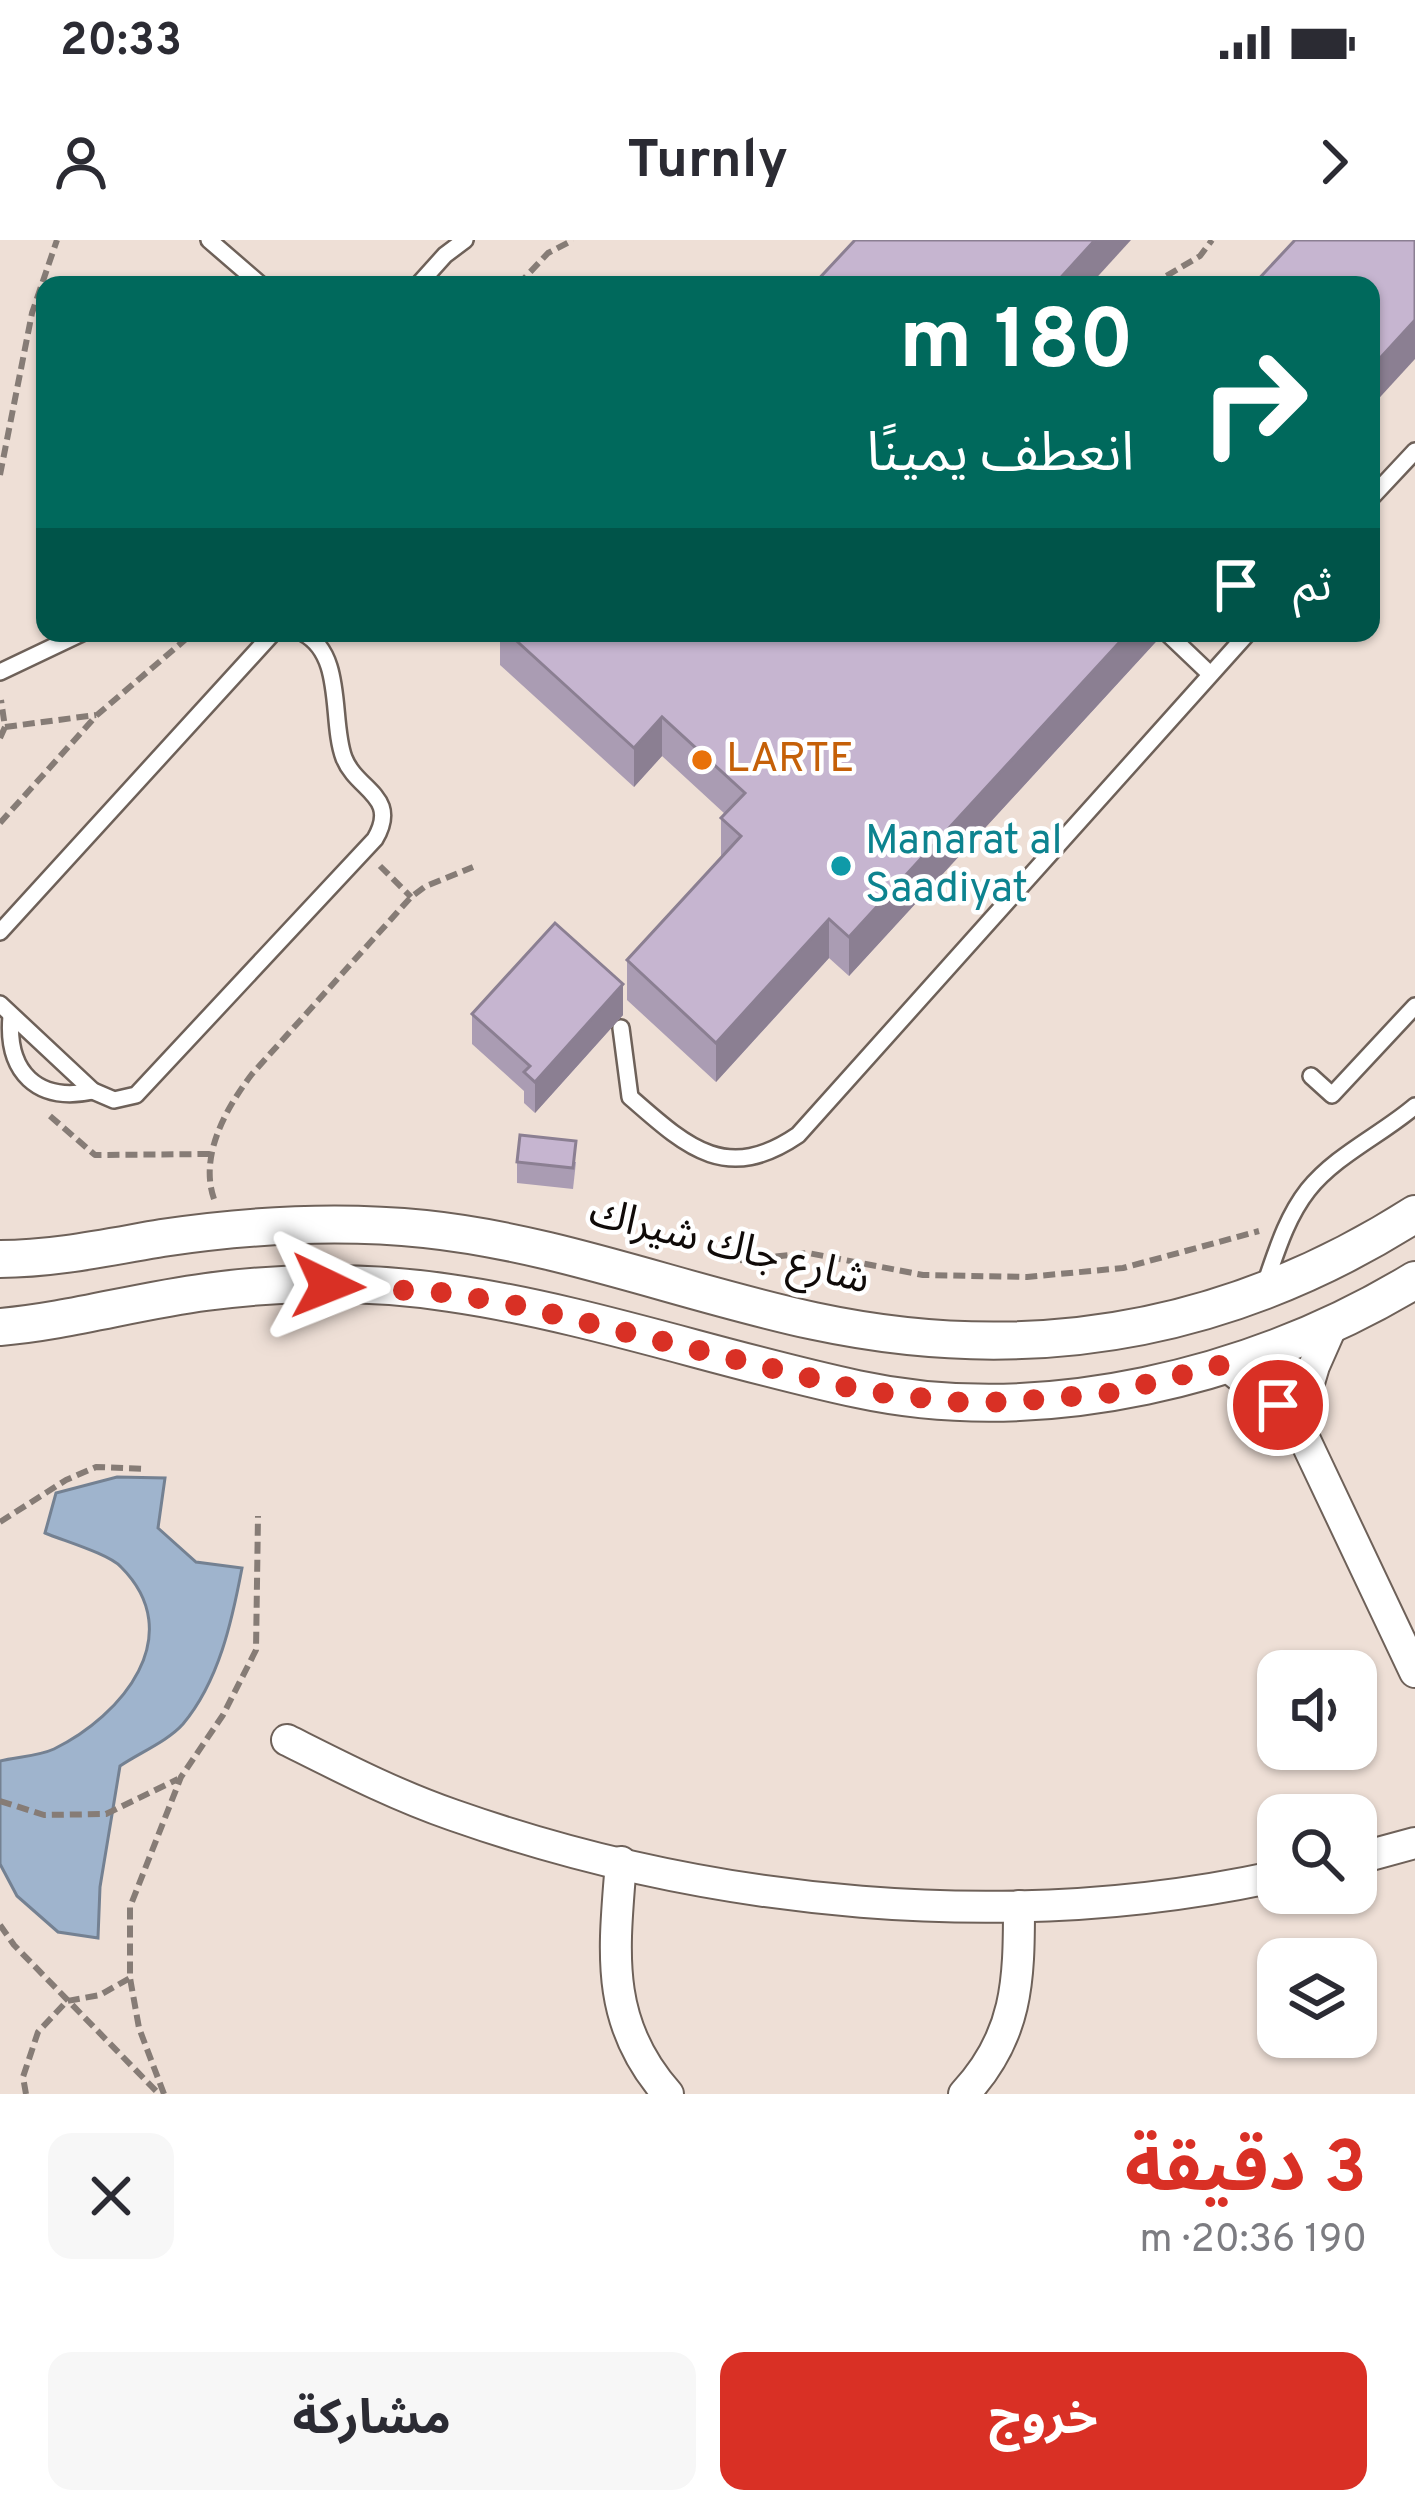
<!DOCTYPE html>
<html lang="ar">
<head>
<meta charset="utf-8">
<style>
	:root { --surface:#fff; --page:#f7f7f7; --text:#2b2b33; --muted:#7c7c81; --accent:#d93025 }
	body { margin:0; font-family:Overpass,"Noto Sans Arabic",sans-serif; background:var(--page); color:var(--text); direction:rtl; height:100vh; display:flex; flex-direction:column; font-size:45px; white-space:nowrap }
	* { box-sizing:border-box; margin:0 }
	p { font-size:39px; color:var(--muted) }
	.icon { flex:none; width:66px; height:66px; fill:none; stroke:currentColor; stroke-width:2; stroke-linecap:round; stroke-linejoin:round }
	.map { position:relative; height:1854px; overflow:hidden; direction:ltr }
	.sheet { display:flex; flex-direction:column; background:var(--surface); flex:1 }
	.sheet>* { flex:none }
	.banner { position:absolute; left:36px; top:36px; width:1344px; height:366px; border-radius:24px; box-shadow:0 3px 9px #0004; direction:rtl; background:#00695c; color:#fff; overflow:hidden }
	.tools { position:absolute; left:1257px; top:1410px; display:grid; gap:24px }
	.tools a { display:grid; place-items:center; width:120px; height:120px; border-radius:24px; background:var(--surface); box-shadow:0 3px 9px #0004; font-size:60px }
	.pin { position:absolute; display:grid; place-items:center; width:102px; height:102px; color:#fff; margin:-51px; border:6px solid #fff; border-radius:50%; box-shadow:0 3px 12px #0007 }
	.me { position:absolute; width:132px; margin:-66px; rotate:92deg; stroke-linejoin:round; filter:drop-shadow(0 0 9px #0008) }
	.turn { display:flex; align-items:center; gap:42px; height:252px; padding:0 48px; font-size:54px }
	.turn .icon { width:156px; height:156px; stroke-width:2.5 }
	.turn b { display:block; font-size:84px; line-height:102px }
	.then { display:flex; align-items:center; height:114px; padding:0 48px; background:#0003; gap:24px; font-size:45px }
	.round { display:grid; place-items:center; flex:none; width:126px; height:126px; border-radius:24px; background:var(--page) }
	.overview { display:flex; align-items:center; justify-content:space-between; height:204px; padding:0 48px }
	h1 { font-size:72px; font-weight:700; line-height:90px; color:var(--accent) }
	.primary-button { display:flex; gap:24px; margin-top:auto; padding:24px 48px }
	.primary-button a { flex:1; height:138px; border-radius:24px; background:var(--accent); color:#fff; font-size:48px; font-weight:700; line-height:138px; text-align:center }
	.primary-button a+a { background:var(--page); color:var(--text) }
	.status { display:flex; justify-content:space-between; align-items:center; height:84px; padding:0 60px; background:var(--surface); direction:ltr }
	.status svg { height:33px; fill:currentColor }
	header { display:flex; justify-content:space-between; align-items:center; height:156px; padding:0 48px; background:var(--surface); font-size:54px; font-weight:700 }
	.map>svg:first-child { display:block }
	.water { fill:#9fb4cd; stroke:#748192; stroke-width:3 }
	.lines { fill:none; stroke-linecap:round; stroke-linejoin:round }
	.service-casing { stroke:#6e6159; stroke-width:20 }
	.minor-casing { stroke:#6e6159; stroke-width:34 }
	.tertiary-casing { stroke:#6e6159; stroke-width:40 }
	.path { stroke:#867c76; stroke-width:6; stroke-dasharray:12 6; stroke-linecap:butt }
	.service { stroke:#fff; stroke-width:15 }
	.minor { stroke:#fff; stroke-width:30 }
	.tertiary { stroke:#fff; stroke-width:36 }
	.wall { fill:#aa9cb3 }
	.shaded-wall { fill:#8b7f92 }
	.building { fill:#c6b5d0; stroke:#8b7f92; stroke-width:3 }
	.route { stroke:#d93025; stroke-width:21; stroke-dasharray:0 37.8 }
	.food-dot { fill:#e8710a; stroke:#fff; stroke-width:4.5 }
	.culture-dot { fill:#0f9aa8; stroke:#fff; stroke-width:4.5 }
	.labels { text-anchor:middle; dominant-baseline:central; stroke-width:9; stroke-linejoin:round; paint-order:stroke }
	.food-label { font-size:42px; fill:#c56008; stroke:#fff; text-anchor:start }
	.culture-label { font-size:42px; fill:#0d838f; stroke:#fff; text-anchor:start }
	.street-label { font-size:42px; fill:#100b09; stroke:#fff }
</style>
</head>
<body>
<div class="status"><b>20:33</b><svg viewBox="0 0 49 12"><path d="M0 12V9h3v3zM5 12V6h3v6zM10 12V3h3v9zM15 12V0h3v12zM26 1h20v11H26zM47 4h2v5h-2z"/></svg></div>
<header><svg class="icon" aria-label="forward" viewBox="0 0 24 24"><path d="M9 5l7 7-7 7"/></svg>Turnly<svg class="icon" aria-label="person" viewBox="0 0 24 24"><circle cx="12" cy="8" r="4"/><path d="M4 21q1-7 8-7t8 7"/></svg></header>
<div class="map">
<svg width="1415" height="1854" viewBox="0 0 1415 1854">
	<rect width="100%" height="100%" fill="#eedfd6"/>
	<path class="water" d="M117,1237l48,1 -7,50 38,34 46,6c-10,53 -23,113 -59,156 -15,17 -44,29 -63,42l-20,121 -2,51 -40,-6 -41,-36 -17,-32v-103c17,-4 39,-5 54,-12 68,-33 135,-114 67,-182 -12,-13 -57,-26 -76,-34l11,-40z"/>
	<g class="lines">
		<defs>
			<g id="service">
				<path d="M209,0l52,45"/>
				<path d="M418,45l27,-30 20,-15"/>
				<path d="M1371,258l44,-47"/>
				<path d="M1167,393l43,41"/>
				<path d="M0,432l82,-39"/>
				<path d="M0,692l273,-299"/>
				<path d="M0,764l93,87 21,9 22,-5 239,-256c25,-43 -18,-48 -31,-81 -14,-37 1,-103 -41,-125"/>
				<path d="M11,776c-5,56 26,87 82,75"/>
				<path d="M621,788l9,69c57,50 96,87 168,38l450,-502"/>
				<path d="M1311,836l21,19 83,-89"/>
				<path d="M1264,1047c12,-34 22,-69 44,-97 28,-35 73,-55 107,-84"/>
			</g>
			<g id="minor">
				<path d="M1225,1124l72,59 118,249"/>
				<path d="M1297,1183l17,-57 19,-43"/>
				<path d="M287,1500c54,27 108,55 166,75 259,91 555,120 825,61"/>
				<path d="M1356,1619l59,-16"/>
				<path d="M621,1622c-7,89 -17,160 47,232"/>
				<path d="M964,1854c54,-58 55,-113 55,-188"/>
			</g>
			<g id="tertiary">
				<path d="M0,1019c54,0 109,-12 162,-21 88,-13 175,-18 263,-9 133,14 259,64 389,92 215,46 416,11 601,-107"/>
				<path d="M0,1087c69,-6 137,-26 206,-35 79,-11 166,-11 244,1 138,20 271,67 407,96 185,40 398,-12 558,-109"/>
			</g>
		</defs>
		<use href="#service" class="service-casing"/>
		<use href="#minor" class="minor-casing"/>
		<use href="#tertiary" class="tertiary-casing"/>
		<g class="path">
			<path d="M518,45l30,-32 25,-13"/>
			<path d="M1151,45l49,-29 12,-16"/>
			<path d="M0,235l32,-162 25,-73"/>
			<path d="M5,487l91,-12"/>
			<path d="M0,498l5,-11 -4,-27"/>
			<path d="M0,583l97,-108 96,-82"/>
			<path d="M380,626l31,31"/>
			<path d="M50,876l45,39 117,-1"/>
			<path d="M214,959c-15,-43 12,-91 38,-125l159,-177 15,-11 47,-19"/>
			<path d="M722,1019l12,2 74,-8 115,22 104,2 96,-9 136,-37"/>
			<path d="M0,1282l66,-42 30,-13 49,2"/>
			<path d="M0,1561l44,14 62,-1 72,-35"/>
			<path d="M0,1685l14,20 145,149"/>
			<path d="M26,1854l-3,-17 15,-45 29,-31 33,-6 30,-17"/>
			<path d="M164,1854l-25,-66 -9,-50v-71l51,-130 42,-62 33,-65 2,-134"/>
		</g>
		<use href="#service" class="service"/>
		<use href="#minor" class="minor"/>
		<use href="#tertiary" class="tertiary"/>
	</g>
	<g class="wall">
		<path d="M500,393h664l-315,343 -20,-18 -113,124 -89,-82v-40l94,-103v-39l4,-4 -63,-58 -28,31 -134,-122z"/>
		<path d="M472,774l151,1 -88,98 -11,-10v-12l-52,-47z"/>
		<path d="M517,922h59l-3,27 -56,-6z"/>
	</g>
	<g class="shaded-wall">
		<path d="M1095,0h36l-41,45h-36z"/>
		<path d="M1415,80v39l-44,48v-39z"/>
		<path d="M1128,393h36l-315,343v-39z"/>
		<path d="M662,477v39l-28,31v-39z"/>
		<path d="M829,679v39l-113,124v-39z"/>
		<path d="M623,744v31l-88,98v-31z"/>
	</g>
	<g class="building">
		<path d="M855,0h240l-41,45h-241z"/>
		<path d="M1295,0h120v80l-44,48v-83h-118z"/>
		<path d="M508,393h620l-279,304 -20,-18 -113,124 -89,-83 114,-124 -20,-18 24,-25 -83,-76 -28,31z"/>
		<path d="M555,683l68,61 -88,98 -11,-10 6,-6 -58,-52z"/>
		<path d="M520,895l56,6 -3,27 -56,-6z"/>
	</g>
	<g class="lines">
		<path class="route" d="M328,1046l121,7 71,13 339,84 96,12h53l103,-9 114,-29 53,41"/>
	</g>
	<circle class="food-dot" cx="702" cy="520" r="12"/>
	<circle class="culture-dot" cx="841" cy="626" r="12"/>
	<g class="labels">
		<g class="food-label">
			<text x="726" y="520">LARTE</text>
		</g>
		<g class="culture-label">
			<text x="865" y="602">Manarat al<tspan x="865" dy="48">Saadiyat</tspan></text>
		</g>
		<g class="street-label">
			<text transform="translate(729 1008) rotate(14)">شارع جاك شيراك</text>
		</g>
	</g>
</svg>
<div class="tools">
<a><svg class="icon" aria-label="sound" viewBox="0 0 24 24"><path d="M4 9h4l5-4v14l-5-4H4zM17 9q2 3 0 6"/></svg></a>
<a><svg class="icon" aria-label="search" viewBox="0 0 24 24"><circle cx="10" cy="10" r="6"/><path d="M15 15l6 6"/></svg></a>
<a><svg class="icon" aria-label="layers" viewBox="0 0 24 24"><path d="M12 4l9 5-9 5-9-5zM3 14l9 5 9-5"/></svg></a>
</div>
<div class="pin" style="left:1278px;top:1165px;background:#d93025"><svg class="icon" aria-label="arrive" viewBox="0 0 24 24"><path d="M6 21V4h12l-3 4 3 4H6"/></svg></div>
<svg class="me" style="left:328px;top:1046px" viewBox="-20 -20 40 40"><path d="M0-17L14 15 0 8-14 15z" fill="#d93025" stroke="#fff" stroke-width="4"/></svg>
<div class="banner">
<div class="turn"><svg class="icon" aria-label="right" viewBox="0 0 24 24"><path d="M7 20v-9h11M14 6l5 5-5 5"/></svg><div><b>180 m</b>انعطف يمينًا</div></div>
<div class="then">ثم<svg class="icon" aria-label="arrive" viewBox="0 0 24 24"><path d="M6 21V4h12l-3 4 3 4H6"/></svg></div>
</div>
</div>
<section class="sheet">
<div class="overview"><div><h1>3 دقيقة</h1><p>190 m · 20:36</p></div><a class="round"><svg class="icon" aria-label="close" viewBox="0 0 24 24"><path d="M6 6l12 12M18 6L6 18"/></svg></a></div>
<div class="primary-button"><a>خروج</a><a>مشاركة</a></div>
</section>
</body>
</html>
